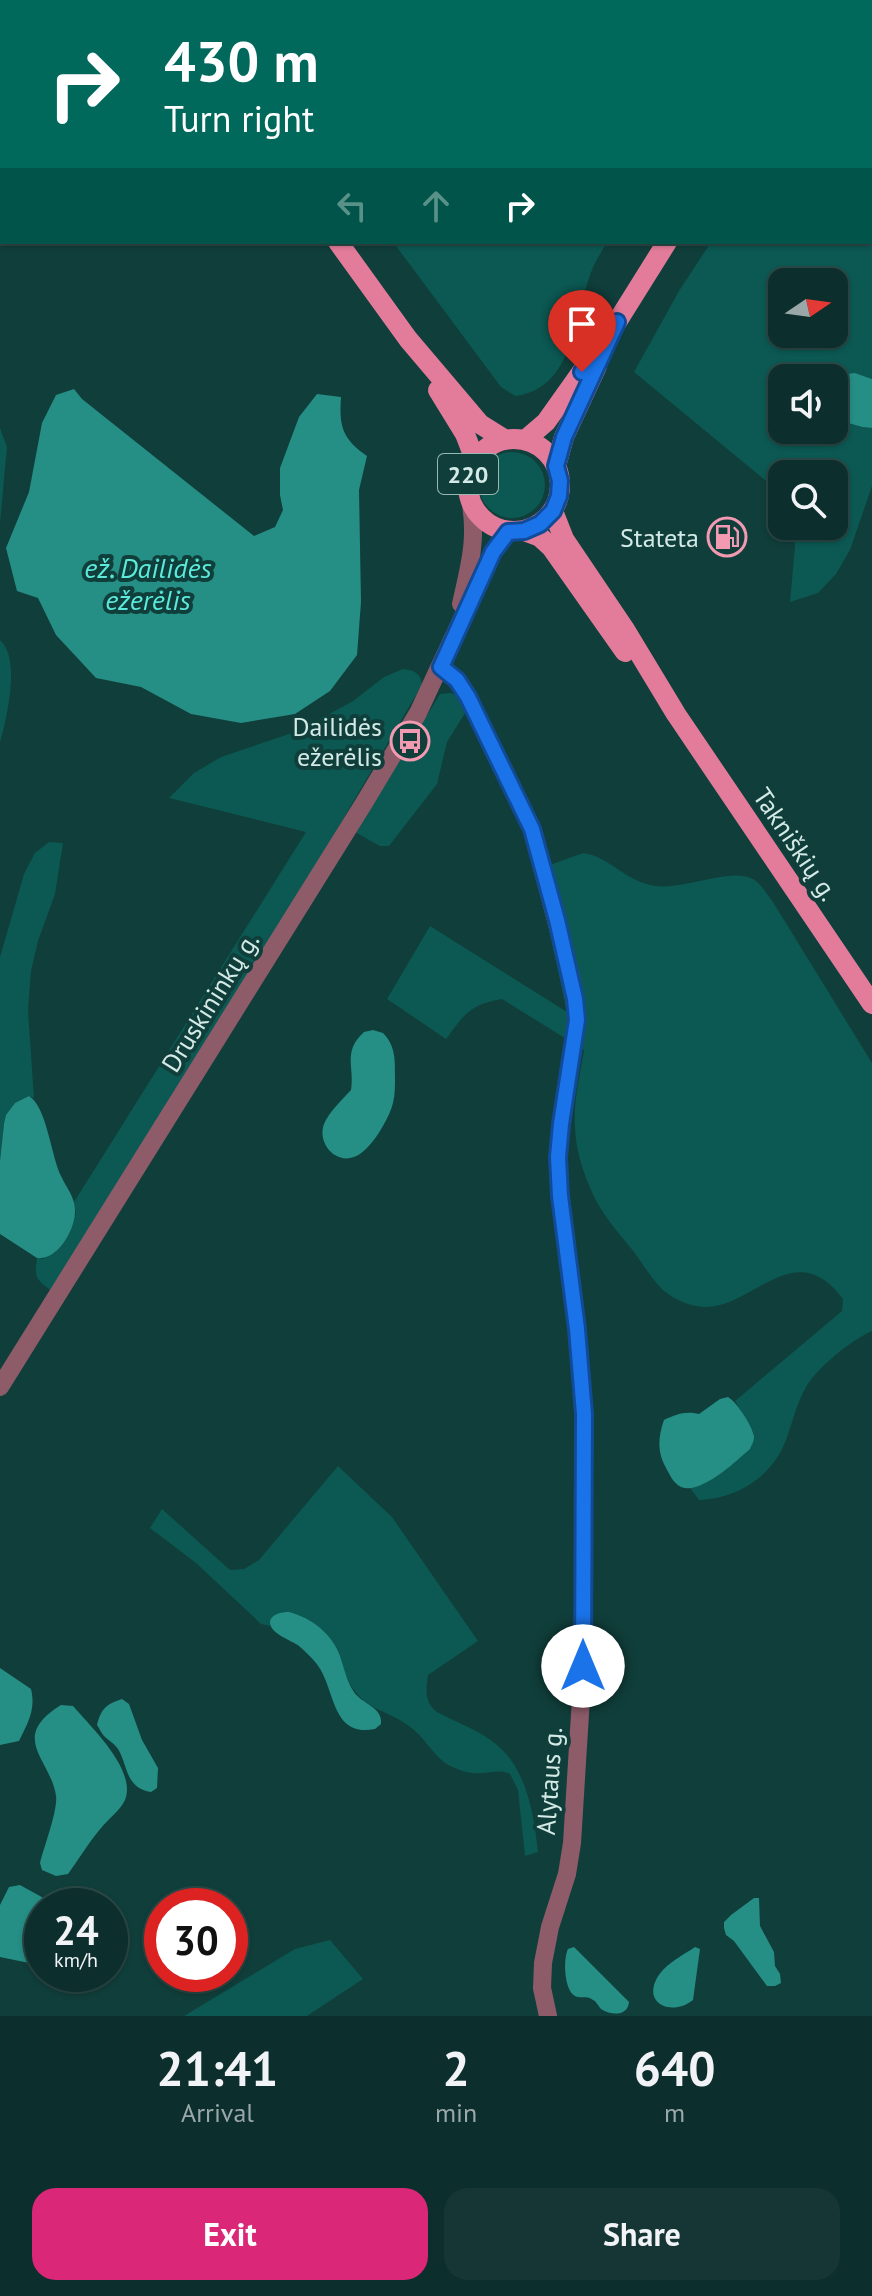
<!DOCTYPE html>
<html lang="en">
<head>
<meta charset="utf-8">
<style>
	:root { --surface:#0c2e2c; --page:#153634; --text:#f1f3f6; --muted:#9aa8a9; --line:#2c4a48; --accent:#db2777 }
	body { margin:0; font-family:"PT Sans",sans-serif; background:var(--page); color:var(--text); height:100vh; display:flex; flex-direction:column; font-size:30px; white-space:nowrap }
	* { box-sizing:border-box; margin:0 }
	p { font-size:26px; color:var(--muted) }
	.icon { flex:none; width:44px; height:44px; fill:none; stroke:currentColor; stroke-width:2; stroke-linecap:round; stroke-linejoin:round }
	.map { position:relative; height:2016px; overflow:hidden }
	.side { display:flex; flex-direction:column; background:var(--surface); flex:1 }
	.side>* { flex:none }
	.guide { position:absolute; left:0px; top:0px; width:872px; height:244px; box-shadow:0 2px 6px #0004,0 0 0 2px var(--line); background:#00695c; color:#fff; overflow:hidden }
	.needle { width:52px; rotate:77deg }
	.controls { position:absolute; left:768px; top:268px; display:grid; gap:16px }
	.controls a { display:grid; place-items:center; width:80px; height:80px; border-radius:16px; background:var(--surface); box-shadow:0 2px 6px #0004,0 0 0 2px var(--line); font-size:40px }
	.speed { position:absolute; left:24px; top:1888px; display:flex; gap:16px; font-size:40px; font-weight:700; text-align:center }
	.speed>* { display:grid; place-content:center; width:104px; height:104px; border-radius:50%; background:var(--surface); box-shadow:0 2px 6px #0004,0 0 0 2px var(--line); line-height:1 }
	.speed small { font-size:20px; font-weight:400 }
	.speed .limit { border:12px solid #d22; background:#fff; color:#111 }
	.pin { position:absolute; display:grid; place-items:center; width:68px; height:68px; color:#fff; margin:-82px -34px; border-radius:50% 50% 50% 0; rotate:-45deg; box-shadow:0 0 8px #0007 }
	.pin .icon { rotate:45deg }
	.me { position:absolute; width:88px; margin:-44px; rotate:0deg; stroke-linejoin:round; filter:drop-shadow(0 0 6px #0008) }
	.turn { display:flex; align-items:center; gap:28px; height:168px; padding:0 32px; font-size:36px }
	.turn .icon { width:104px; height:104px; stroke-width:2.5 }
	.turn b { display:block; font-size:56px; line-height:68px }
	.lanes { display:flex; align-items:center; height:76px; padding:0 32px; background:#0003; justify-content:center; gap:40px; direction:ltr }
	.lanes .off { opacity:.35 }
	.eta { display:flex; justify-content:space-evenly; align-items:center; height:136px; text-align:center }
	.eta b { font-size:48px; font-weight:800; line-height:56px }
	.cta { display:flex; gap:16px; margin-top:auto; padding:16px 32px }
	.cta a { flex:1; height:92px; border-radius:24px; background:var(--accent); color:#fff; font-size:32px; font-weight:800; line-height:92px; text-align:center }
	.cta a+a { background:var(--page); color:var(--text) }
	.map>svg:first-child { display:block }
	.green { fill:#0c5852; fill-rule:evenodd }
	.water { fill:#258e85 }
	.lines { fill:none; stroke-linecap:round; stroke-linejoin:round }
	.minor { stroke:#8e5b69; stroke-width:18 }
	.major { stroke:#e37c9a; stroke-width:20 }
	.route-casing { stroke:#114b97; stroke-width:20 }
	.route { stroke:#1a73e8; stroke-width:14 }
	.labels { text-anchor:middle; dominant-baseline:central; stroke-width:8; stroke-linejoin:round; paint-order:stroke }
	.shield { fill:#103e3a; stroke:#98b6b2; stroke-width:2 }
	.shield-label { font-size:24px; font-weight:bold; fill:#d3eae6 }
	.poi-label { font-size:26px; fill:#d3eae6; stroke:#103e3a; text-anchor:end }
	.street-label { font-size:26px; fill:#d3eae6; stroke:#103e3a }
	.water-label { font-size:28px; font-style:italic; fill:#5beadc; stroke:#103e3a }
</style>
</head>
<body>
<div class="map">
<svg width="872" height="2016" viewBox="0 0 872 2016">
	<rect width="100%" height="100%" fill="#103e3a"/>
	<g class="green">
		<path d="M212,0h554l-2,2h-551z"/>
		<path d="M868,0h4v379l-17,-6 -73,5v52h52v-11l27,8 11,1v58l-22,64 -14,24 -18,19 -28,9 5,-56 -3,-20h42v-52h-52v20l-148,-122 45,-81 32,-49h159v-240h-3zM782,282h52v52h-52z"/>
		<path d="M393,242h214c-5,9 -11,18 -15,28 -18,44 -17,119 -77,126l-14,-9z"/>
		<path d="M0,428l7,19 -7,76z"/>
		<circle cx="512" cy="485" r="33"/>
		<path d="M0,640c21,19 7,77 0,102z"/>
		<path d="M403,669c11,1 18,4 19,16l-96,163 -274,443c-16,-11 -18,-14 -15,-33l6,1 33,-45 -2,-12 232,-370 -137,-34 25,-25 27,-16 77,-26 55,-30 31,-24z"/>
		<path d="M451,693l7,3 9,14 -20,32 -10,42 -48,62h-9l-25,-14 85,-138z"/>
		<path d="M49,842l14,1 -8,51 -17,47 -7,30 -3,39 6,88 -5,-2 -25,29 -4,36v-204l24,-83 11,-21z"/>
		<path d="M583,853c28,4 41,28 72,33 30,4 75,-19 98,-7 8,4 14,16 20,23l99,161v268c-22,10 -54,36 -66,56 -10,18 -13,34 -20,53 -14,37 -48,58 -87,60l-9,-12 18,-7 46,-47 -19,-33 107,-90 1,-12c-51,-69 -94,18 -147,7 -12,-2 -28,-10 -37,-20 -9,-10 -17,-23 -25,-34 -11,-14 -24,-28 -33,-43 -14,-23 -25,-55 -26,-81 -2,-26 5,-53 9,-78l-82,-51c-33,6 -37,15 -56,40l-59,-40 43,-73 137,86 -31,-142z"/>
		<path d="M338,1466l54,51 86,124 -50,34c-2,15 -4,27 9,37 19,10 44,19 60,33 30,25 37,70 41,107l-13,4 -7,-66 -8,-16c-13,-6 -24,1 -37,-1 -6,0 -13,-3 -18,-5 -19,-7 -26,-25 -41,-38 -24,-21 -52,-18 -67,-52l-77,-57v5l-9,-2 -65,-61 -46,-35 12,-19 68,61 14,-1 15,-9z"/>
		<path d="M330,1940l33,39 -56,37h-123l111,-67z"/>
	</g>
	<g class="water">
		<path d="M855,373l17,6v49l-10,-1 -28,-8v-41h-30z"/>
		<path d="M74,389l8,10 172,137 21,-9 8,-17 -3,-15v-27l19,-51 18,-23 24,3c-2,29 1,42 26,59l-8,34 2,112 -4,53 -27,36 -35,23 -54,9 -50,-9 -50,-27 -45,-9 -40,-43 -18,-37 -21,-7 -11,-43 23,-56 13,-69 14,-28z"/>
		<path d="M373,1030l10,3c13,13 12,28 12,46 0,8 0,16 -2,24 -4,16 -23,49 -39,54 -19,7 -37,-14 -30,-33 5,-12 18,-24 27,-34 4,-23 -9,-38 13,-58z"/>
		<path d="M29,1096c18,11 22,60 32,80 5,11 14,21 14,34 1,18 -17,51 -38,48l-37,-24v-73l4,-37 2,-9 9,-12z"/>
		<path d="M728,1397c9,5 24,29 26,39 0,6 -2,8 -4,13 -14,12 -49,46 -69,38 -8,-4 -11,-12 -15,-19 -9,-16 -8,-31 -2,-48 13,-6 21,-9 35,-6l21,-15z"/>
		<path d="M289,1612c23,6 43,22 51,44 4,12 7,26 14,36 8,12 29,15 27,32l-6,5c-45,9 -39,-42 -59,-66 -5,-6 -11,-12 -17,-17 -8,-6 -28,-12 -29,-23 0,-9 12,-11 19,-11z"/>
		<path d="M0,1668l31,21c5,20 -3,34 -12,52l-19,4z"/>
		<path d="M122,1699l7,5 13,36 16,28 -1,20 -6,4c-26,-4 -23,-27 -33,-43 -4,-6 -9,-8 -14,-13 -3,-3 -4,-7 -7,-11 4,-16 9,-21 25,-26z"/>
		<path d="M61,1705l12,1c18,21 64,64 52,94 -5,11 -17,19 -24,28 -12,14 -22,31 -33,46l-12,2 -14,-6 -2,-7c4,-16 18,-53 16,-67 -5,-37 -48,-58 5,-91z"/>
		<path d="M20,1885l38,21h-16v51l-13,6 -29,-6v-52l9,-18z"/>
		<path d="M754,1898h5l1,28 14,26 1,14 5,8 1,9 -6,3h-8l-33,-45 -8,-6 -2,-7v-6l7,-7z"/>
		<path d="M574,1947l55,55c-1,14 -17,14 -28,7 -3,-3 -4,-7 -8,-9 -6,-5 -12,-1 -18,-4 -11,-6 -12,-37 -7,-47z"/>
		<path d="M695,1947l5,2 -7,51c-20,16 -49,5 -37,-20 7,-15 26,-24 39,-33z"/>
	</g>
	<g class="lines">
		<g class="minor">
			<path d="M461,604c8,-36 16,-63 10,-99"/>
			<path d="M441,667l16,13 11,17 64,132 39,148 6,43 -16,104 -3,33 2,39 17,133 7,85 -1,252 -11,177 -5,31 -17,53 -7,36 -1,25 6,28"/>
			<path d="M0,1387l364,-584 54,-90 75,-161 15,-20"/>
		</g>
		<g class="major">
			<path d="M165,0l1,2"/>
			<path d="M816,2l1,-2"/>
			<path d="M338,242l70,97 72,85 24,15"/>
			<path d="M438,390l27,44 10,26"/>
			<circle cx="514" cy="485" r="46"/>
			<path d="M525,440l21,-18 71,-100 50,-80"/>
			<path d="M556,466l8,-29 33,-71"/>
			<path d="M553,511l11,28 60,89 52,86 196,290"/>
			<path d="M524,531l16,6 11,10 74,105"/>
		</g>
	</g>
	<g class="lines">
		<defs>
			<path id="route" d="M582,372l35,-50 -53,115 -8,29 4,15 -1,15 -6,15 -13,13 -16,7 -16,1 -15,20 -52,115 16,13 11,17 64,132 25,91 18,79 2,21 -16,104 -3,33 2,39 17,133 7,85 -1,252"/>
		</defs>
		<use href="#route" class="route-casing"/>
		<use href="#route" class="route"/>
	</g>
	<defs>
		<symbol id="fuel-ring" viewBox="-11 -11 22 22"><circle r="9.5" fill="#103e3a" stroke="#f19ab1" stroke-width="1.5"/><path d="M-5.5-6h7V0h2V4h1.3V-2.5L3-4.5l.8-.8L6-3V5H2.5V1h-1V6h-7ZM-4.2-4.7v3.2H.2V-4.7Z" fill="#f19ab1"/></symbol>
		<symbol id="bus-ring" viewBox="-11 -11 22 22"><circle r="9.5" fill="#103e3a" stroke="#f19ab1" stroke-width="1.5"/><path d="M-5-6H5V4H4V6H2V4H-2V6H-4V4H-5ZM-3.5-4V0h7V-4ZM-3.5 1.2v1.5H-2V1.2ZM2 1.2v1.5H3.5V1.2Z" fill="#f19ab1"/></symbol>
	</defs>
	<g fill-rule="evenodd">
		<use href="#fuel-ring" x="705" y="515" width="44" height="44"/>
		<use href="#bus-ring" x="388" y="719" width="44" height="44"/>
	</g>
	<g class="labels">
		<rect class="shield" x="438" y="454" width="60" height="40" rx="6"/>
		<g class="shield-label">
			<text x="468" y="474">220</text>
		</g>
		<g class="poi-label">
			<text x="699" y="537">Stateta</text>
			<text x="382" y="726">Dailidės<tspan x="382" dy="30">ežerėlis</tspan></text>
		</g>
		<g class="street-label">
			<text transform="translate(796 844) rotate(56)">Takniškių g.</text>
			<text transform="translate(210 1002) rotate(-58)">Druskininkų g.</text>
			<text transform="translate(549 1781) rotate(-86)">Alytaus g.</text>
		</g>
		<g class="water-label">
			<text x="148" y="567">ež. Dailidės<tspan x="148" dy="32">ežerėlis</tspan></text>
		</g>
	</g>
</svg>
<div class="controls">
<a><svg class="needle" viewBox="-14 -14 28 28"><path d="M0-13l5 13h-10z" fill="#e53935"/><path d="M0 13l5-13h-10z" fill="#9aa8a9"/></svg></a>
<a><svg class="icon" aria-label="sound" viewBox="0 0 24 24"><path d="M4 9h4l5-4v14l-5-4H4zM17 9q2 3 0 6"/></svg></a>
<a><svg class="icon" aria-label="search" viewBox="0 0 24 24"><circle cx="10" cy="10" r="6"/><path d="M15 15l6 6"/></svg></a>
</div>
<div class="speed"><div>24<small>km/h</small></div><div class="limit">30</div></div>
<div class="pin" style="left:582px;top:372px;background:#d93025"><svg class="icon" aria-label="arrive" viewBox="0 0 24 24"><path d="M6 21V4h12l-3 4 3 4H6"/></svg></div>
<svg class="me" style="left:583px;top:1666px" viewBox="-20 -20 40 40"><circle r="19" fill="#fff"/><path d="M0-13L10 11 0 6-10 11z" fill="#1a73e8"/></svg>
<div class="guide">
<div class="turn"><svg class="icon" aria-label="right" viewBox="0 0 24 24"><path d="M7 20v-9h11M14 6l5 5-5 5"/></svg><div><b>430 m</b>Turn right</div></div>
<div class="lanes"><svg class="icon off" aria-label="left" viewBox="0 0 24 24"><path d="M17 20v-9H6M10 6l-5 5 5 5"/></svg><svg class="icon off" aria-label="ahead" viewBox="0 0 24 24"><path d="M12 20V5M6 11l6-6 6 6"/></svg><svg class="icon" aria-label="right" viewBox="0 0 24 24"><path d="M7 20v-9h11M14 6l5 5-5 5"/></svg></div>
</div>
</div>
<section class="side">
<div class="eta">
<div><b>21:41</b><p>Arrival</p></div>
<div><b>2</b><p>min</p></div>
<div><b>640</b><p>m</p></div>
</div>
<div class="cta"><a>Exit</a><a>Share</a></div>
</section>
</body>
</html>
